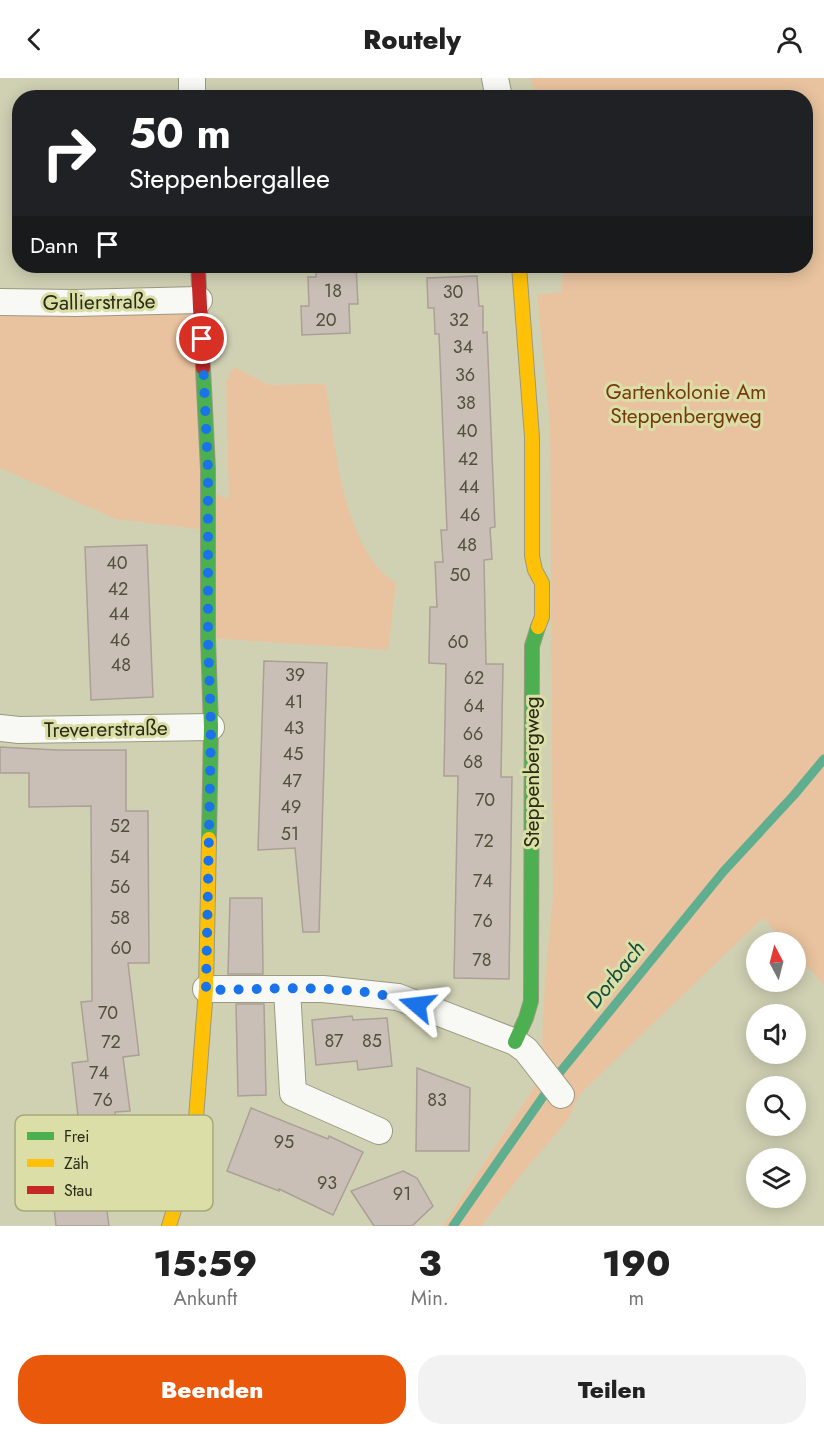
<!DOCTYPE html>
<html lang="de">
<head>
<meta charset="utf-8">
<style>
	:root { --surface:#fff; --page:#f2f2f2; --text:#222; --muted:#767676; --accent:#ea580c }
	body { margin:0; font-family:Jost,sans-serif; background:var(--page); color:var(--text); height:100vh; display:flex; flex-direction:column; font-size:22px; white-space:nowrap }
	* { box-sizing:border-box; margin:0 }
	p { font-size:20px; color:var(--muted) }
	.icon { flex:none; width:33px; height:33px; fill:none; stroke:currentColor; stroke-width:2; stroke-linecap:round; stroke-linejoin:round }
	.map { position:relative; height:1148px; overflow:hidden }
	.side { display:flex; flex-direction:column; background:var(--surface); flex:1 }
	.side>* { flex:none }
	.guide { position:absolute; left:12px; top:12px; width:801px; height:183px; border-radius:24px; box-shadow:0 3px 15px #0003; background:#202124; color:#fff; overflow:hidden }
	.needle { width:39px; rotate:353deg }
	.buttons { position:absolute; left:746px; top:854px; display:grid; gap:12px }
	.buttons a { display:grid; place-items:center; width:60px; height:60px; border-radius:50%; background:var(--surface); box-shadow:0 3px 15px #0003; font-size:30px }
	.pin { position:absolute; display:grid; place-items:center; width:51px; height:51px; color:#fff; margin:-26px; border:3px solid #fff; border-radius:50%; box-shadow:0 2px 6px #0007 }
	.me { position:absolute; width:66px; margin:-33px; rotate:287deg; stroke-linejoin:round; filter:drop-shadow(0 0 4px #0008) }
	.turn { display:flex; align-items:center; gap:21px; height:126px; padding:0 18px; font-size:27px }
	.turn .icon { width:78px; height:78px; stroke-width:2.5 }
	.turn b { display:block; font-size:42px; line-height:51px }
	.then { display:flex; align-items:center; height:57px; padding:0 18px; background:#0003; gap:12px; font-size:22px }
	.eta { display:flex; justify-content:space-evenly; align-items:center; height:102px; text-align:center }
	.eta b { font-size:36px; font-weight:800; line-height:42px }
	.action { display:flex; gap:12px; margin-top:auto; padding:12px 18px }
	.action a { flex:1; height:69px; border-radius:24px; background:var(--accent); color:#fff; font-size:24px; font-weight:800; line-height:69px; text-align:center }
	.action a+a { background:var(--page); color:var(--text) }
	header { display:flex; justify-content:space-between; align-items:center; height:78px; padding:0 18px; background:var(--surface); font-size:27px; font-weight:800 }
	.map>svg:first-child { display:block }
	.green { fill:#e9c39f }
	.lines { fill:none; stroke-linecap:round; stroke-linejoin:round }
	.stream { stroke:#5fae8f; stroke-width:9 }
	.building { fill:#c9bfb6; stroke:#aaa097; stroke-width:1.5 }
	.street-casing { stroke:#999a82; stroke-width:28 }
	.fast-casing { stroke:#999a82; stroke-width:16 }
	.slow-casing { stroke:#999a82; stroke-width:16 }
	.jam-casing { stroke:#999a82; stroke-width:16 }
	.street { stroke:#f8f8f4; stroke-width:26 }
	.fast { stroke:#4caf50; stroke-width:14 }
	.slow { stroke:#ffc107; stroke-width:14 }
	.jam { stroke:#c62828; stroke-width:14 }
	.route { stroke:#1a73e8; stroke-width:10; stroke-dasharray:0 18 }
	.labels { text-anchor:middle; dominant-baseline:central; stroke-width:6; stroke-linejoin:round; paint-order:stroke }
	.number-label { font-size:18px; fill:#52503d }
	.street-label { font-size:21px; fill:#2a2b15; stroke:#dbdea6 }
	.park-label { font-size:21px; fill:#773a0e; stroke:#dbdea6 }
	.water-label { font-size:22px; font-style:italic; fill:#114e3e; stroke:#dbdea6 }
	.key { fill:#dbdea6; stroke:#a6a87a; stroke-width:1.5 }
	.key-label { font-size:16px; fill:#2a2b15 }
</style>
</head>
<body>
<header><svg class="icon" aria-label="back" viewBox="0 0 24 24"><path d="M15 5l-7 7 7 7"/></svg>Routely<svg class="icon" aria-label="person" viewBox="0 0 24 24"><circle cx="12" cy="8" r="4"/><path d="M4 21q1-7 8-7t8 7"/></svg></header>
<div class="map">
<svg width="824" height="1148" viewBox="0 0 824 1148">
	<rect width="100%" height="100%" fill="#d0d1b3"/>
	<g class="green">
		<path d="M531,0h293v907l-29,-32v-11h-10l-22,-24 -184,177 -11,25 -44,51 -43,55h-38l92,-140 7,-38 3,-67 8,-86 -3,-469 -13,-131 24,-3 3,-26h242v-168l-271,-1z"/>
		<path d="M199,222l9,191 21,8 -3,-117 8,-15 35,18 54,-1 3,1c8,56 15,138 52,183 5,6 12,10 18,15l-8,67 -180,-12v-108l-92,-11 -116,-51v-166z"/>
	</g>
	<g class="lines">
		<path class="stream" d="M453,1148l108,-155 162,-199 71,-77 30,-36"/>
	</g>
	<g class="building">
		<path d="M316,188h40l2,38h-9l1,29 -48,2 -1,-29h8l-1,-29h8z"/>
		<path d="M477,198l2,30h4v27l4,-1 8,195 -5,1 2,31 -8,1 2,104h17l-2,113h11l-3,202 -55,-1 4,-202h-14l2,-112 -17,-1 1,-56h7l-2,-45h8l-2,-32h6l-8,-196h-4l-1,-26h-6l-1,-30z"/>
		<path d="M147,467l6,152 -62,3 -6,-153z"/>
		<path d="M264,583l63,2 -8,269h-16l-8,-84 -37,2z"/>
		<path d="M0,669l57,3h69v61h22l1,152h-21l11,92 -16,2 7,54 -15,1 7,59 -20,2 7,53h-53l-5,-47 20,-2 -7,-59 14,-2 -6,-53 16,-2 -7,-59 11,-1 -1,-195 -62,1v-34h-29z"/>
		<path d="M230,820h32l1,76h-35z"/>
		<path d="M236,926h28l2,91 -28,1z"/>
		<path d="M352,938l1,4 34,-2 5,48 -34,4 -1,-9 -41,4 -4,-45z"/>
		<path d="M417,990l53,20 -1,63h-53z"/>
		<path d="M251,1030l77,31 1,-3 34,16 -30,63 -54,-26v2l-52,-20z"/>
		<path d="M403,1093l14,7 16,28 -21,20h-38l-23,-35z"/>
	</g>
	<g class="lines">
		<defs>
			<g id="street">
				<path d="M192,0v20"/>
				<path d="M495,0l4,20"/>
				<path d="M0,224l76,1 123,-3"/>
				<path d="M0,650l19,2 192,-3"/>
				<path d="M206,911h117l75,8 117,45 11,8 35,45"/>
				<path d="M287,912l6,103 86,38"/>
			</g>
			<g id="fast">
				<path d="M203,290l5,101v169l3,89 -2,112"/>
				<path d="M515,964l11,-24 5,-17 1,-355 6,-19"/>
			</g>
			<g id="slow">
				<path d="M519,188l13,171v119l3,14 7,13v34l-4,10"/>
				<path d="M169,1148l25,-82 12,-155 3,-150"/>
			</g>
			<path id="jam" d="M198,188l5,102"/>
		</defs>
		<use href="#street" class="street-casing"/>
		<use href="#fast" class="fast-casing"/>
		<use href="#slow" class="slow-casing"/>
		<use href="#jam" class="jam-casing"/>
		<use href="#street" class="street"/>
		<use href="#fast" class="fast"/>
		<use href="#slow" class="slow"/>
		<use href="#jam" class="jam"/>
	</g>
	<g class="lines">
		<path class="route" d="M202,261l6,130v169l3,89 -5,263c64,0 152,-9 211,15"/>
	</g>
	<g class="labels">
		<g class="number-label">
			<text x="333" y="213">18</text>
			<text x="453" y="214">30</text>
			<text x="326" y="242">20</text>
			<text x="459" y="242">32</text>
			<text x="463" y="269">34</text>
			<text x="465" y="297">36</text>
			<text x="466" y="325">38</text>
			<text x="467" y="353">40</text>
			<text x="468" y="381">42</text>
			<text x="469" y="409">44</text>
			<text x="470" y="437">46</text>
			<text x="467" y="467">48</text>
			<text x="117" y="485">40</text>
			<text x="460" y="497">50</text>
			<text x="118" y="511">42</text>
			<text x="119" y="536">44</text>
			<text x="120" y="562">46</text>
			<text x="458" y="564">60</text>
			<text x="121" y="587">48</text>
			<text x="295" y="597">39</text>
			<text x="474" y="600">62</text>
			<text x="294" y="624">41</text>
			<text x="474" y="628">64</text>
			<text x="294" y="650">43</text>
			<text x="473" y="656">66</text>
			<text x="293" y="676">45</text>
			<text x="473" y="684">68</text>
			<text x="292" y="703">47</text>
			<text x="485" y="722">70</text>
			<text x="291" y="729">49</text>
			<text x="120" y="748">52</text>
			<text x="290" y="756">51</text>
			<text x="484" y="763">72</text>
			<text x="120" y="779">54</text>
			<text x="483" y="803">74</text>
			<text x="120" y="809">56</text>
			<text x="120" y="840">58</text>
			<text x="483" y="843">76</text>
			<text x="121" y="870">60</text>
			<text x="482" y="882">78</text>
			<text x="108" y="935">70</text>
			<text x="334" y="963">87</text>
			<text x="372" y="963">85</text>
			<text x="111" y="964">72</text>
			<text x="99" y="995">74</text>
			<text x="103" y="1022">76</text>
			<text x="437" y="1022">83</text>
			<text x="284" y="1064">95</text>
			<text x="327" y="1105">93</text>
			<text x="402" y="1116">91</text>
		</g>
		<g class="street-label">
			<text transform="translate(99 224) rotate(-1)">Gallierstraße</text>
			<text transform="translate(106 651) rotate(-1)">Trevererstraße</text>
			<text transform="translate(532 694) rotate(-90)">Steppenbergweg</text>
		</g>
		<g class="park-label">
			<text x="686" y="314">Gartenkolonie Am<tspan x="686" dy="24">Steppenbergweg</tspan></text>
		</g>
		<g class="water-label">
			<text transform="translate(615 896) rotate(-51)">Dorbach</text>
		</g>
	</g>
	<rect x="15" y="1037" width="198" height="96" rx="9" class="key"/>
	<rect x="27" y="1054" width="27" height="8" fill="#4caf50"/>
	<rect x="27" y="1081" width="27" height="8" fill="#ffc107"/>
	<rect x="27" y="1108" width="27" height="8" fill="#c62828"/>
	<g class="key-label">
		<text x="64" y="1064">Frei</text>
		<text x="64" y="1091">Zäh</text>
		<text x="64" y="1118">Stau</text>
	</g>
</svg>
<div class="buttons">
<a><svg class="needle" viewBox="-14 -14 28 28"><path d="M0-13l5 13h-10z" fill="#e53935"/><path d="M0 13l5-13h-10z" fill="#767676"/></svg></a>
<a><svg class="icon" aria-label="sound" viewBox="0 0 24 24"><path d="M4 9h4l5-4v14l-5-4H4zM17 9q2 3 0 6"/></svg></a>
<a><svg class="icon" aria-label="search" viewBox="0 0 24 24"><circle cx="10" cy="10" r="6"/><path d="M15 15l6 6"/></svg></a>
<a><svg class="icon" aria-label="layers" viewBox="0 0 24 24"><path d="M12 4l9 5-9 5-9-5zM3 14l9 5 9-5"/></svg></a>
</div>
<div class="pin" style="left:202px;top:261px;background:#d93025"><svg class="icon" aria-label="arrive" viewBox="0 0 24 24"><path d="M6 21V4h12l-3 4 3 4H6"/></svg></div>
<svg class="me" style="left:417px;top:927px" viewBox="-20 -20 40 40"><path d="M0-17L14 15 0 8-14 15z" fill="#1a73e8" stroke="#fff" stroke-width="4"/></svg>
<div class="guide">
<div class="turn"><svg class="icon" aria-label="right" viewBox="0 0 24 24"><path d="M7 20v-9h11M14 6l5 5-5 5"/></svg><div><b>50 m</b>Steppenbergallee</div></div>
<div class="then">Dann<svg class="icon" aria-label="arrive" viewBox="0 0 24 24"><path d="M6 21V4h12l-3 4 3 4H6"/></svg></div>
</div>
</div>
<section class="side">
<div class="eta">
<div><b>15:59</b><p>Ankunft</p></div>
<div><b>3</b><p>Min.</p></div>
<div><b>190</b><p>m</p></div>
</div>
<div class="action"><a>Beenden</a><a>Teilen</a></div>
</section>
</body>
</html>
